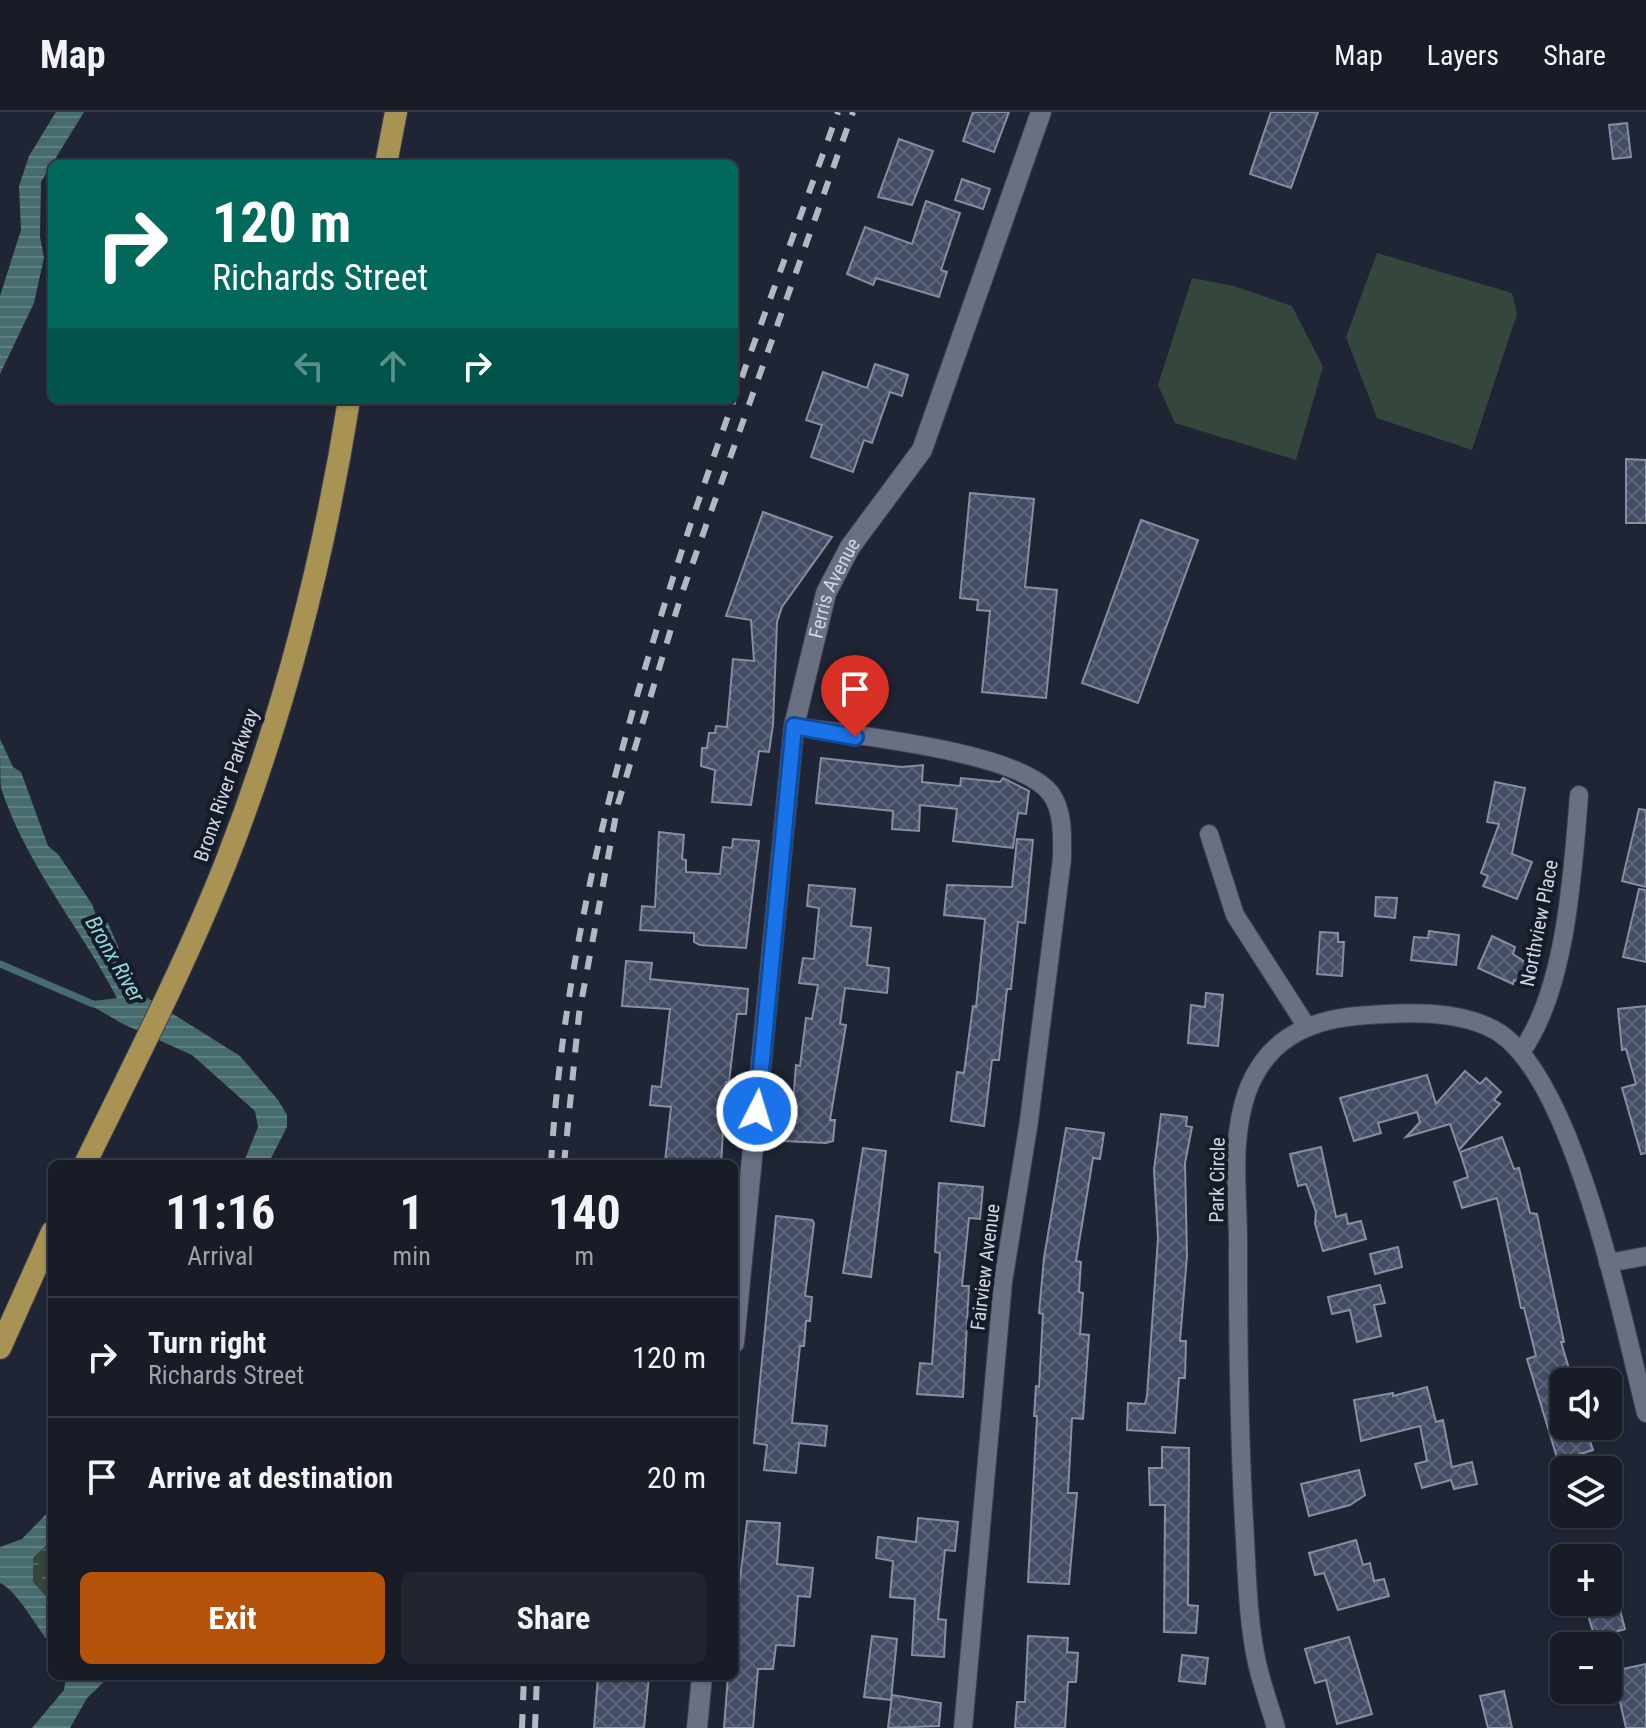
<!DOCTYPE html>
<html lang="en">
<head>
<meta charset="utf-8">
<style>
	:root { --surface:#171c27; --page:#20252f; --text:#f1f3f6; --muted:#9ea1a7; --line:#363a44; --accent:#b45309 }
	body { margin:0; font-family:"Roboto Condensed",sans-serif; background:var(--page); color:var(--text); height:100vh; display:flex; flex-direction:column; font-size:30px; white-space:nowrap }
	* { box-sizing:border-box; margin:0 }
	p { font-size:26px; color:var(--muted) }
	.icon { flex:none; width:44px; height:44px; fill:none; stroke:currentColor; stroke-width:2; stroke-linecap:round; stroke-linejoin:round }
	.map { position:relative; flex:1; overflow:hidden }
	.details { position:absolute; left:48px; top:1048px; width:690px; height:520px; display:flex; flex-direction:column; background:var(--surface); border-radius:12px; box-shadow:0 2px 6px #0004,0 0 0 2px var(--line) }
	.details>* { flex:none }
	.top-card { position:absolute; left:48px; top:48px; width:690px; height:244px; border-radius:12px; box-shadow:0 2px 6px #0004,0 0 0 2px var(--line); background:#00695c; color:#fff; overflow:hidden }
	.tools { position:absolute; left:1550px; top:1256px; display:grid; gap:16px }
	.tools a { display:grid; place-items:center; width:72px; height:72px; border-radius:12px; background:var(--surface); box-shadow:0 2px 6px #0004,0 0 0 2px var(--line); font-size:40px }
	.pin { position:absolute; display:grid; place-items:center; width:68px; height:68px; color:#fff; margin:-82px -34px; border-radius:50% 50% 50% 0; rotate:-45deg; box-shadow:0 0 8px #0007 }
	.pin .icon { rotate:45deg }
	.me { position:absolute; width:88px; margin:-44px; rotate:5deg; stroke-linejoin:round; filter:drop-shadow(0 0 6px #0008) }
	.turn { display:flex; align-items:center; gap:28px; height:168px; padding:0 32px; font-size:36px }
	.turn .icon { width:104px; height:104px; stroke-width:2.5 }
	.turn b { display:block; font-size:56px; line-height:68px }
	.lanes { display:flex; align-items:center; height:76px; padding:0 32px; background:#0003; justify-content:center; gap:40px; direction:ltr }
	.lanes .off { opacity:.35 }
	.eta { display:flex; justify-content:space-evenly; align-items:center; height:136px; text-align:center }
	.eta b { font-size:48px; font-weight:700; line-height:56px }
	.button { display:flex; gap:16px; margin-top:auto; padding:16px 32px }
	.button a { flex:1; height:92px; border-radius:12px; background:var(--accent); color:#fff; font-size:32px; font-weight:700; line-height:92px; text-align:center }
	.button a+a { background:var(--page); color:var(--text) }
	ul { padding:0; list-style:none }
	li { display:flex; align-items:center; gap:24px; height:120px; padding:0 32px; border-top:2px solid var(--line) }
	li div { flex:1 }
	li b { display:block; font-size:30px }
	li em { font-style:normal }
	header { display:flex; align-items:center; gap:48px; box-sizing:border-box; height:112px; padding:0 40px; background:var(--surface); border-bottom:2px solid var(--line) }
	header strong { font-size:38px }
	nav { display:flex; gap:44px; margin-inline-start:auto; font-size:28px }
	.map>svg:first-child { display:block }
	.wetland { fill:url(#wetland-marsh) }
	.pitch { fill:#35463d }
	.water { fill:url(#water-rules) }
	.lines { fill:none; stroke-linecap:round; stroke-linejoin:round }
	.stream { stroke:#476c6d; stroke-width:7 }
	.building { fill:url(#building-cross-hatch); stroke:#878ea2; stroke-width:2 }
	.minor-casing { stroke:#3d424e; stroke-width:20 }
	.tertiary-casing { stroke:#3d424e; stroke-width:22 }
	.trunk-casing { stroke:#3d424e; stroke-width:24 }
	.minor { stroke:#697082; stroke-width:18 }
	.tertiary { stroke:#697082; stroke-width:20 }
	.trunk { stroke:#a89254; stroke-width:22 }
	.rail { stroke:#b3b7c3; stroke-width:6; stroke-dasharray:14 14; stroke-linecap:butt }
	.route-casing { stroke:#114b97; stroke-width:20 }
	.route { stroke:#1a73e8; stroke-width:14 }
	.labels { text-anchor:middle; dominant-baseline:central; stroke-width:8; stroke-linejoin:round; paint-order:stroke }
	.street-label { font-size:20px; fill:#d2d6e1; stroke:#161b2a }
	.water-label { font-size:22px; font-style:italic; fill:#91d9db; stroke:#161b2a }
</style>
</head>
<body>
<header>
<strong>Map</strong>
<nav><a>Map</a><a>Layers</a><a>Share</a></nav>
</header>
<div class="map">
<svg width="1646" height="1616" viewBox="0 0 1646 1616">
	<defs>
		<pattern id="wetland-marsh" width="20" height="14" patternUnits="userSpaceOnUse" patternTransform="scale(2)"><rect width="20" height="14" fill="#35463d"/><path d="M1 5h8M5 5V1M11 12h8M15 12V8" fill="none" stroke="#516059"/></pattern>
		<pattern id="water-rules" width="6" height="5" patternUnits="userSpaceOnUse" patternTransform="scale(2)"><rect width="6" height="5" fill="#476c6d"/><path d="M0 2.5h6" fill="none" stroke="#618082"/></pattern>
		<pattern id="building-cross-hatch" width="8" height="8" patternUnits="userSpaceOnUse" patternTransform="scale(2)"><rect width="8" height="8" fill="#434c64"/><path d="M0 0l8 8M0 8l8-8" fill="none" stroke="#5d657a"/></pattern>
	</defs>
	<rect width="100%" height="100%" fill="#1f2534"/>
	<path class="wetland" d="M52,1428v63l-19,-20v-25z"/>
	<g class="pitch">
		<path d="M1377,141l135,40 5,21 -45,136 -95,-32 -31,-81z"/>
		<path d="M1192,166l42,8 58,20 31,61 -27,93 -121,-37 -17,-38z"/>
	</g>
	<g class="water">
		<path d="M56,0h28l-43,70 -1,55 4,21 -10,45 -34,71v-78l21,-66 -2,-44 10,-30z"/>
		<path d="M0,627l13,28 8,5 27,74 10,8 34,50 5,14 11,5 19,45 19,29 94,59 38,44 9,15v12l-19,37h-25l15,-37 -3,-16 -63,-56 -69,-31 -38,-22 32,-4c-37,-71 -91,-133 -116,-210 -1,-14 -1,-34 -1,-49z"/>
		<path d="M52,1396v32l-19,18v24l19,21v43c-14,-16 -35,-56 -52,-63v-36l22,-8z"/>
		<path d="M66,1564h44l-23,22 -17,30h-38l32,-38z"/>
	</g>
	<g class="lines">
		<path class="stream" d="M0,852l93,40"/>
	</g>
	<g class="building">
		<path d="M973,0h36l-15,40 -31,-11z"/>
		<path d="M1271,0h47l-27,76 -41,-14z"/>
		<path d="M1627,11l4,34 -18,2 -4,-34z"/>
		<path d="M899,27l34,12 -21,54 -34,-8z"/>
		<path d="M962,67l28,10 -7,20 -28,-9z"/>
		<path d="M926,89l34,12 -19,57 6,2 -8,25 -63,-19 -3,7 -26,-11 18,-47 47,17z"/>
		<path d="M875,252l33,11 -6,21 -12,-4 -18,51 -8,-3 -11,32 -42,-15 11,-32 -16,-5 17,-48 44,16z"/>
		<path d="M1626,347l20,1v63h-20z"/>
		<path d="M970,381l64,6 -9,88 32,3 -11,108 -64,-6 8,-81 -13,-1 1,-10 -18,-2z"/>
		<path d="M763,400l69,25 -50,70 -5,15 -4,103 -4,27 -10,-1 -8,54 -39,-3 3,-32 -14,-4 1,-18h5l2,-15h6l1,-7 11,1 6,-68 21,2 -3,-41 -25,-4z"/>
		<path d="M1141,408l57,20 -60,163 -56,-20z"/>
		<path d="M821,646l81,9 21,-2 -1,17 38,4 1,-8 39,4 3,-4 26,13 -3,23 -8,-1 -5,35 -60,-7 4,-32 -37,-4 -1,26 -27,-2 1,-18 -77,-8z"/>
		<path d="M1495,670l30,6 -13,66 20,8 -15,37 -34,-13 5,-10 -7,-3 18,-49 -12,-2z"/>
		<path d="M1639,697l7,1v77l-24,-6z"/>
		<path d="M659,720l25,3 -2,24 4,1v12l34,2 3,-27 9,1 1,-9 26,2 -13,107 -46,-3 -6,-3v-9l-54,-3 2,-24 13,1z"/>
		<path d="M1017,727l16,1 -8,83 -7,-1 -7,67h-4l-8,71h-7l-8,66 -33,-5 6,-49 7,1 9,-67 3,1 9,-88 -41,-4 3,-30 65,2z"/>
		<path d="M809,773l46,4 -4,37 20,2 -4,37 22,3 -2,25 -42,-5 -5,36 6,1 -16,95h5l-2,21 -7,2 -42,-2 2,-27 6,1 4,-50 4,1 6,-48 6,1 6,-34 -19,-2 4,-25 11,1 5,-51 -12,-2z"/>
		<path d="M1639,777l7,1v72l-23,-5z"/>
		<path d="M1376,785l21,1 -2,20 -20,-2z"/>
		<path d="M1429,819l30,4 -3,30 -45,-5 3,-23 14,1z"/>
		<path d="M1320,820l18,1v9h6l-2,34 -25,-2z"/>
		<path d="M1492,824l23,11 -2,7 18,12 -8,18 -9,-4 -1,4 -35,-16z"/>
		<path d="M626,849l26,2 -2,16 98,10 -2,25h-9l-8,68h-3l-5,82 -56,-2 6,-55 -21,-2 2,-19 9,1 9,-78 -48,-3z"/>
		<path d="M1206,881l17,2 -5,51 -30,-3 3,-38 14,2z"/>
		<path d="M1646,894v147l-5,1 -19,-66 14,-4 -10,-35 -4,1 -4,-41z"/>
		<path d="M1465,959l15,13 6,-6 15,14 -7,8 6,4 -41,46 -9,-26 -44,13 14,-15 -3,-10 -39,11 3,10 -27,8 -14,-43 87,-23 9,29z"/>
		<path d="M1161,1002l26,3 -1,9 6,1 -7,36 2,93 -7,85h6l-1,37h-6l-4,55 -48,-3 1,-27 17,1 2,-8 11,-158 -4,-68z"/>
		<path d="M1066,1016l38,5 -4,26 -7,-1 -17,103 5,1 -2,30 4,1 -3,41 9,1 -6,84 -11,-1 -4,75h9l-8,91 -41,-2 9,-166h-3l2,-30 3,1 4,-73 -4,-1 5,-55z"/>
		<path d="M1502,1025l12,32 5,-1 11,45 7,1 27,128h-3l12,40h-9v44h21l8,24 -29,9v4l-6,-2 -31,-102 9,-3 -12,-48h-3l-24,-110 -35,10 -8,-26 14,-5 -8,-25z"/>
		<path d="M1321,1035l15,70 10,-3 2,10 13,-3 5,18 -43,12 -8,-27 1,-12 -10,-28 -8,2 -8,-32z"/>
		<path d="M863,1036l23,3 -15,126 -28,-4z"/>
		<path d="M939,1071l44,4 -3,32 -11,-1 -7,68h7l-6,111 -46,-3 3,-31 12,1 8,-111 -5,-1z"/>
		<path d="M776,1104l36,4 2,3 -9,73 7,1 -2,24h-4l-2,25h-4l-8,77 35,3 -2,20 -26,-3 -3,30 -32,-3 3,-25 -13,-2z"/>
		<path d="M1398,1135l4,20 -27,7 -5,-20z"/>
		<path d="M1380,1173l5,18 -11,2 7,31 -24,6 -7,-32 -18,4 -4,-17z"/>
		<path d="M1427,1275l9,35 7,-2 9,47 20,-5 5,22 -23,5 -3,-9 -29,8 -7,-24 12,-3 -7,-35 -59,15 -7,-41 39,-7v3z"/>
		<path d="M1162,1335l27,1 -1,157 10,1 -2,27 -32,-1 1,-127h-15l-1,-37h13z"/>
		<path d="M1359,1358l6,25 -15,10 -41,11 -8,-32z"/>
		<path d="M918,1406l40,4 -3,29 -10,-1 -7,69 8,1 -2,37 -32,-2 3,-56 -25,-2 3,-36 -17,-3 2,-21 38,5z"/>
		<path d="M747,1409l33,2 -3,41 36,4 -3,29 -12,-1 -4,50 -18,-1 -3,24h-15l-5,59h-29l4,-52h6l4,-80z"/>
		<path d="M1356,1428l7,25 7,-2 4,18 10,-2 5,17 -51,14 -14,-37 -9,2 -6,-22z"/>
		<path d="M1584,1490h34l7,27 -30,9z"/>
		<path d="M872,1524l25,3 -6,61 -27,-3z"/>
		<path d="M1028,1524l40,2 -1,14 11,1 -2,29h-8l-3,46h-50l2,-26h8z"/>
		<path d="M1349,1525l23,77 -35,10 -11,-44 -11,3 -10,-34z"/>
		<path d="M1182,1543l26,3 -3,26 -26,-3z"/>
		<path d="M1646,1552v64h-20l-13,-57z"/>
		<path d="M598,1564h51l-5,52h-50z"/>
		<path d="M1504,1579l8,37h-24l-8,-32z"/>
		<path d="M892,1583l49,8 -2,23 -51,2z"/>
	</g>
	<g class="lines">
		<defs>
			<g id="minor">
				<path d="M794,614c54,9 227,25 257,68 13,18 11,44 11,65l-33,262 -26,161 -40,446"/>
				<path d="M1209,722l26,81 72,112"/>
				<path d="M1521,940c45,-62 52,-181 58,-257"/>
				<path d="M1608,1151l38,-7"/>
				<path d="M1276,1616c-6,-21 -14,-43 -19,-65 -10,-46 -10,-94 -13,-141 -5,-90 -6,-179 -6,-270 1,-54 -9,-108 9,-160 19,-51 58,-71 109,-76 43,-4 107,-8 145,18 75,53 122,288 145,379"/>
			</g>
			<g id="tertiary">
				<path id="s1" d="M734,1231l60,-617 32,-133 24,-46 72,-97 119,-338"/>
				<path d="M697,1616l5,-52"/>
			</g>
			<g id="trunk">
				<path d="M386,52l10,-52"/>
				<path d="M85,1052c49,-100 100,-199 141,-302 58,-148 98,-305 123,-462"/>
				<path d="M0,1236l52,-116"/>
			</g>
		</defs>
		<use href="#minor" class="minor-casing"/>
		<use href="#tertiary" class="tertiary-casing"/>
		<use href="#trunk" class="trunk-casing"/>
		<use href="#minor" class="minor"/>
		<use href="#tertiary" class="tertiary"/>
		<use href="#trunk" class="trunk"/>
		<g class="rail">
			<path d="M551,1052c22,-367 165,-710 287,-1052"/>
			<path d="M564,1052l15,-150 39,-210 63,-208 172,-484"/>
			<path d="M522,1616l2,-52"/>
			<path d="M535,1616l2,-52"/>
		</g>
	</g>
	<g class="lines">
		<defs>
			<path id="route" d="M757,999l37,-385 61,11"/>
		</defs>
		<use href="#route" class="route-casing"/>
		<use href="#route" class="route"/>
	</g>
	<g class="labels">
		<g class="street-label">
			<text stroke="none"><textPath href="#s1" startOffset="764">Ferris Avenue</textPath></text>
			<text transform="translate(226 673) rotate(-71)">Bronx River Parkway</text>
			<text transform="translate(1539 811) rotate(-79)">Northview Place</text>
			<text transform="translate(1217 1068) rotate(-89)">Park Circle</text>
			<text transform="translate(985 1155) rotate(-83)">Fairview Avenue</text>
		</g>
		<g class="water-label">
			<text transform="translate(115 847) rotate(60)">Bronx River</text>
		</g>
	</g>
</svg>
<div class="tools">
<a><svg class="icon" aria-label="sound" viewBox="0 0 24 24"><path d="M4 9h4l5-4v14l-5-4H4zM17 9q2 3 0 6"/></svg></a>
<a><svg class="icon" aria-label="layers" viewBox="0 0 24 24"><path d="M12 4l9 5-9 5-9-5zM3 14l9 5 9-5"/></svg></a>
<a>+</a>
<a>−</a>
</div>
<div class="pin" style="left:855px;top:625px;background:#d93025"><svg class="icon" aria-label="arrive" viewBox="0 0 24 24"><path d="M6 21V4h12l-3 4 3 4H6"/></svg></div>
<svg class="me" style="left:757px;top:999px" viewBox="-20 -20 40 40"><circle r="17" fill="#1a73e8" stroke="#fff" stroke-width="3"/><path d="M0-11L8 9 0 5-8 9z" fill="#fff"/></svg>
<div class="top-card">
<div class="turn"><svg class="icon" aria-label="right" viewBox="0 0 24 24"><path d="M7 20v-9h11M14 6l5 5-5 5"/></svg><div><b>120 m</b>Richards Street</div></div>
<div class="lanes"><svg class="icon off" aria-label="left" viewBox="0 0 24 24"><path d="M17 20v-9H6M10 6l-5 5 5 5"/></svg><svg class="icon off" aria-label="ahead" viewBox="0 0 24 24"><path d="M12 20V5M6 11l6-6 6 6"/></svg><svg class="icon" aria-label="right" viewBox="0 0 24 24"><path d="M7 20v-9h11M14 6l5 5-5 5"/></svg></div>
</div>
<section class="details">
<div class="eta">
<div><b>11:16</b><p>Arrival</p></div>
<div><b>1</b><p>min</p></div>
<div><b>140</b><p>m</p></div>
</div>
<ul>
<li><svg class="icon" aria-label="right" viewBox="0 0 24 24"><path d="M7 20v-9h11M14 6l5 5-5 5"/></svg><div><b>Turn right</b><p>Richards Street</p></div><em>120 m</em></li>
<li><svg class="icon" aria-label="arrive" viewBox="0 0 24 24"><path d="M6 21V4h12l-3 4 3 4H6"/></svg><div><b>Arrive at destination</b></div><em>20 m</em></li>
</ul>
<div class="button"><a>Exit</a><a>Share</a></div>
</section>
</div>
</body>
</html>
